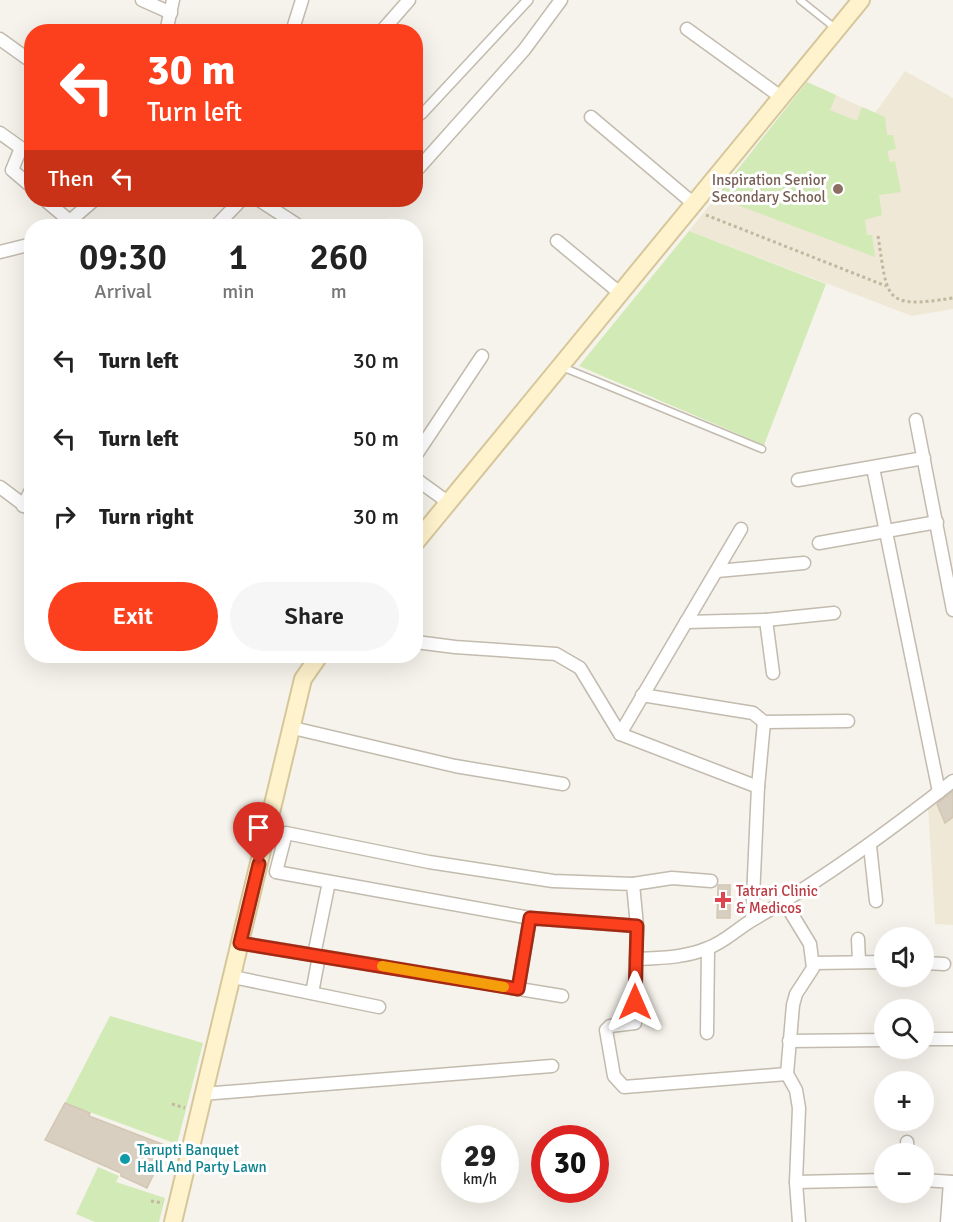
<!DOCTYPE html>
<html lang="en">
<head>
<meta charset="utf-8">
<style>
	:root { --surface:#fff; --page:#f6f6f6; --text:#222; --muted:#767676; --accent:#fc3f1d }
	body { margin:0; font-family:Signika,sans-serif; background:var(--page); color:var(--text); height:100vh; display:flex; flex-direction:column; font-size:22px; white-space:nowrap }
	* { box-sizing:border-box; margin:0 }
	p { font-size:20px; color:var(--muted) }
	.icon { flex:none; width:33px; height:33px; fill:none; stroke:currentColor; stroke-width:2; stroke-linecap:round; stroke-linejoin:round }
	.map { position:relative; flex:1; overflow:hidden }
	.drawer { position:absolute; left:24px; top:219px; width:399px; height:444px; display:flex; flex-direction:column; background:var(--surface); border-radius:24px; box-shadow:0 6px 24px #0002 }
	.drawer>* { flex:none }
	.hud { position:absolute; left:24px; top:24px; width:399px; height:183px; border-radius:24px; box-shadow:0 6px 24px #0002; background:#fc3f1d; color:#fff; overflow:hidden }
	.fabs { position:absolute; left:874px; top:927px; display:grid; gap:12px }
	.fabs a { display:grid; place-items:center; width:60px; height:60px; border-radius:50%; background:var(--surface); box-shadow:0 6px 24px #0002; font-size:30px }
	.speed { position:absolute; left:441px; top:1125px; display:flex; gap:12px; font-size:30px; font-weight:700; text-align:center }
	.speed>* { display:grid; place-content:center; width:78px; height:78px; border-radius:50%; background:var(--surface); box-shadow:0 6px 24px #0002; line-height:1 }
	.speed small { font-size:15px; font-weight:400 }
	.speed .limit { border:9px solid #d22; background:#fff; color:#111 }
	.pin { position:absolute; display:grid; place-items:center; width:51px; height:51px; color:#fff; margin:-62px -26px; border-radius:50% 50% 50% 0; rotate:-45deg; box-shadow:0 0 6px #0007 }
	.pin .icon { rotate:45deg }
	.me { position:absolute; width:66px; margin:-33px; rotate:0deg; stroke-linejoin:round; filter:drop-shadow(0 0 4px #0008) }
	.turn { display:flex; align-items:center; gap:21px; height:126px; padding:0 24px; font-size:27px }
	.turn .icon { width:78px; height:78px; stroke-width:2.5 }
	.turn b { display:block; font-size:42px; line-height:51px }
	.then { display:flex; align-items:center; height:57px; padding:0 24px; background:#0003; gap:12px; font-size:22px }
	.eta { display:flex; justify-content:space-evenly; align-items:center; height:102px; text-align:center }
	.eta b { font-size:36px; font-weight:600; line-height:42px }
	.button { display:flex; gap:12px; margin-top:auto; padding:12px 24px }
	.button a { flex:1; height:69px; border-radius:36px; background:var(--accent); color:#fff; font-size:24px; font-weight:600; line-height:69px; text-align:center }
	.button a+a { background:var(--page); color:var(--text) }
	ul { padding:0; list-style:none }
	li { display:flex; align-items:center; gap:18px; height:78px; padding:0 24px }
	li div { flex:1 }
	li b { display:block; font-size:22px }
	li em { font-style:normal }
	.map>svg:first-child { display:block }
	.education { fill:#efe8d6 }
	.green { fill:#d2eab5 }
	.building { fill:#d8cfc1; stroke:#d3c7b4; stroke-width:1.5 }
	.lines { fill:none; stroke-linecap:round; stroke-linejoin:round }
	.service-casing { stroke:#c2bbae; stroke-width:9 }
	.pedestrian-casing { stroke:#c2bbae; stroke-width:12 }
	.minor-casing { stroke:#c2bbae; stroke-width:15 }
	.secondary-casing { stroke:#d6c79b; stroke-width:20 }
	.path { stroke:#c4b79f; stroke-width:3; stroke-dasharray:3 3; stroke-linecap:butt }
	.service { stroke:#fff; stroke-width:6 }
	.pedestrian { stroke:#fff; stroke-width:9 }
	.minor { stroke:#fff; stroke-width:12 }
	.secondary { stroke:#fff3cd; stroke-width:16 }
	.route-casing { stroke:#a42913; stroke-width:15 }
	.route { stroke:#fc3f1d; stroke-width:10 }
	.slow { stroke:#f59e0b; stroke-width:10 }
	.education-dot { fill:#8d6e63; stroke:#fff; stroke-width:2 }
	.health-dot { fill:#e0444e; stroke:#fff; stroke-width:2 }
	.culture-dot { fill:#0f9aa8; stroke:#fff; stroke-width:2 }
	.labels { text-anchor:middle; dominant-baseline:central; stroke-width:6; stroke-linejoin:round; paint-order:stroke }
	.education-label { font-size:15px; fill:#785e54; stroke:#fff; text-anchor:end }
	.health-label { font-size:15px; fill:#be3a42; stroke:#fff; text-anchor:start }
	.culture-label { font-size:15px; fill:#0d838f; stroke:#fff; text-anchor:start }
</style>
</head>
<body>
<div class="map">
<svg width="953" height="1222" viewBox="0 0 953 1222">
	<rect width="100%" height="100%" fill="#f6f3ec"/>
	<g class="education">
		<path d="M905,71l48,27v211l-41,7 -223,-85 118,-149 68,31z"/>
		<path d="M953,787v138l-18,-1 -7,-118z"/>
	</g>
	<g class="green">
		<path d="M807,82l29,13 -6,15 27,11 5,-14 23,10 2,18h6l3,14 -9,2 3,11 5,-1 6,31 -22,3 3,20 -17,5 2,15h5l3,22 -159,-60z"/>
		<path d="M689,231l137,53 -62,161 -185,-79z"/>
		<path d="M110,1016l93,27 -26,101 -112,-41z"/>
		<path d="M98,1167l21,9 -3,6 49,16 -6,24h-64l-19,-8z"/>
	</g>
	<g class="building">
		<path d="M953,791v26l-8,6 -8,-19z"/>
		<path d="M718,885h12v33h-13z"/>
		<path d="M65,1103l25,10 -1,3 78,30 -20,42 -26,-12v-3l-76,-33z"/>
	</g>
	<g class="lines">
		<defs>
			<g id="service">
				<path d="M800,0l35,28"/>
				<path d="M562,367l200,82"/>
			</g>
			<path id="pedestrian" d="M416,118l6,-4 106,-114"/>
			<g id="minor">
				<path d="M142,0l29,13"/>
				<path d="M687,29l94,68"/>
				<path d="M166,32l7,-32"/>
				<path d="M292,32l10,-32"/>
				<path d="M381,32l28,-32"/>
				<path d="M0,39l32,23"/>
				<path d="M591,117l103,87"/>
				<path d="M0,133l21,15 -9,22 20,17"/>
				<path d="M416,171l108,-121 37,-50"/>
				<path d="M45,200l26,22"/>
				<path d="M259,200l40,26"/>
				<path d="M64,226l30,-26"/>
				<path d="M216,226l25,-26"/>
				<path d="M557,241l64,53"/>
				<path d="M0,252l32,-8"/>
				<path d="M916,420l37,190"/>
				<path d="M416,455l66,-99"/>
				<path d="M873,468l66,324"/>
				<path d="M416,479l33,24"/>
				<path d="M798,480l126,-22"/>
				<path d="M0,487l32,24"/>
				<path d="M23,506l9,-18"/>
				<path d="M819,543l118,-21"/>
				<path d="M717,571l87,-8"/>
				<path d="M766,620l7,53"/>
				<path d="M686,622l80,-2 68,-7"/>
				<path d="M416,642l39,5 101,7 24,14 40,66 138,53 -6,133"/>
				<path d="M642,695l111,18 11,9 84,-1"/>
				<path d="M293,728l162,38 108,18"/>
				<path d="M620,734l121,-205"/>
				<path d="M758,787l6,-65"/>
				<path d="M870,846l6,55"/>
				<path d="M633,884l39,-6 39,3"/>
				<path d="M785,903l25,41 3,24 -17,26 -3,11 -6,69 9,16 3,18 -3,74 3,40"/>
				<path d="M637,926l-107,-8 -254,-46 10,-39 143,29 124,19 80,3 4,42 -1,33c23,-1 49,-1 72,-11 17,-6 30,-20 46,-29 70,-40 135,-88 199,-138"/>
				<path d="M858,939l1,22"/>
				<path d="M241,943l321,53"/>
				<path d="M314,955l15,-73"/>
				<path d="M636,959l-1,64 -25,3 -4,4 8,46 10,11 163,-13"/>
				<path d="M813,963l72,-1"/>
				<path d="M924,963l20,1"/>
				<path d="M233,977l146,30"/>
				<path d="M518,989l12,-71"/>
				<path d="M312,993l7,-37"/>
				<path d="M707,1033l1,-84"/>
				<path d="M924,1039h29"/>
				<path d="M789,1041l96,-1"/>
				<path d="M202,1094l350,-28"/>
				<path d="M907,1142l1,12"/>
				<path d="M924,1180l29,2"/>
				<path d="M796,1182l89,-2"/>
				<path d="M947,1222l3,-40"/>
			</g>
			<g id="secondary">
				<path d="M416,542l445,-542"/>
				<path d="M173,1222l130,-543 16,-23"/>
			</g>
		</defs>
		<use href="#service" class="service-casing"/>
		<use href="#pedestrian" class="pedestrian-casing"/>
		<use href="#minor" class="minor-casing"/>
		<use href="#secondary" class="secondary-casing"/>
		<g class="path">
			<path d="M706,215l180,71"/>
			<path d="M878,236c10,64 5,73 75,62"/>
			<path d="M172,1104l13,4"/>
			<path d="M151,1201l12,2"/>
		</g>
		<use href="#service" class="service"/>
		<use href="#pedestrian" class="pedestrian"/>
		<use href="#minor" class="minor"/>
		<use href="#secondary" class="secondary"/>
	</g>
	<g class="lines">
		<defs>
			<path id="route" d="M259,864l-19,79 278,46 12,-71 107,8 -2,76"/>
		</defs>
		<use href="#route" class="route-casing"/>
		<use href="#route" class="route"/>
		<path class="slow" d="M382,966l122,21"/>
	</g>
	<circle class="education-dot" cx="838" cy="189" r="6"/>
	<path class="health-dot" d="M720 891h6v6h6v6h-6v6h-6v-6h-6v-6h6z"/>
	<circle class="culture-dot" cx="125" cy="1159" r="6"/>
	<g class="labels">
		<g class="education-label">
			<text x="826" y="180">Inspiration Senior<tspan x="826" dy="17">Secondary School</tspan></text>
		</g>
		<g class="health-label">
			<text x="736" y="891">Tatrari Clinic<tspan x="736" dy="17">&amp; Medicos</tspan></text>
		</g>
		<g class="culture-label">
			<text x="137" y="1150">Tarupti Banquet<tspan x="137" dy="17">Hall And Party Lawn</tspan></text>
		</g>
	</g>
</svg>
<div class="fabs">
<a><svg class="icon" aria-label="sound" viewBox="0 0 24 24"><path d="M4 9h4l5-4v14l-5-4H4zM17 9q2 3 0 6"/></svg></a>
<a><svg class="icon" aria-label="search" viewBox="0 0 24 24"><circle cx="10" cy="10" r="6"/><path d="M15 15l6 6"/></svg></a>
<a>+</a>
<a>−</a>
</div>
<div class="speed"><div>29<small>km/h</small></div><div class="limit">30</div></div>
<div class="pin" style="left:259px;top:864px;background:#d93025"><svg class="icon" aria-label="arrive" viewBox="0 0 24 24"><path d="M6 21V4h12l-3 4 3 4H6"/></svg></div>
<svg class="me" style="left:635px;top:1002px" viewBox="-20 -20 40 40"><path d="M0-17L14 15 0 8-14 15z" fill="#fc3f1d" stroke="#fff" stroke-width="4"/></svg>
<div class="hud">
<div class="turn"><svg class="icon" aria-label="left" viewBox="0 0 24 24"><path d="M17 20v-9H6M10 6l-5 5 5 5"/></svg><div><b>30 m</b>Turn left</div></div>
<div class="then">Then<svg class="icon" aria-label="left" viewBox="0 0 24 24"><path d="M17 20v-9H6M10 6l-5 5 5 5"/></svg></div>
</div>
<section class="drawer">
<div class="eta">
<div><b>09:30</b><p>Arrival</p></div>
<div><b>1</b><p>min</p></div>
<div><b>260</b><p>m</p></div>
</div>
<ul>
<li><svg class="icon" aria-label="left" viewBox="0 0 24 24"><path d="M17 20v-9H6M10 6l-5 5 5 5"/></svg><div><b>Turn left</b></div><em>30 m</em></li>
<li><svg class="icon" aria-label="left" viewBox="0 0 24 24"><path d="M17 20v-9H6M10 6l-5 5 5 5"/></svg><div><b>Turn left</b></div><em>50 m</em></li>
<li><svg class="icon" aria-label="right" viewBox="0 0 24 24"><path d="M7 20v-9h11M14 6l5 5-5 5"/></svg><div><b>Turn right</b></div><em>30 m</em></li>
</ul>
<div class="button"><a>Exit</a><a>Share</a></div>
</section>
</div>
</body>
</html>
